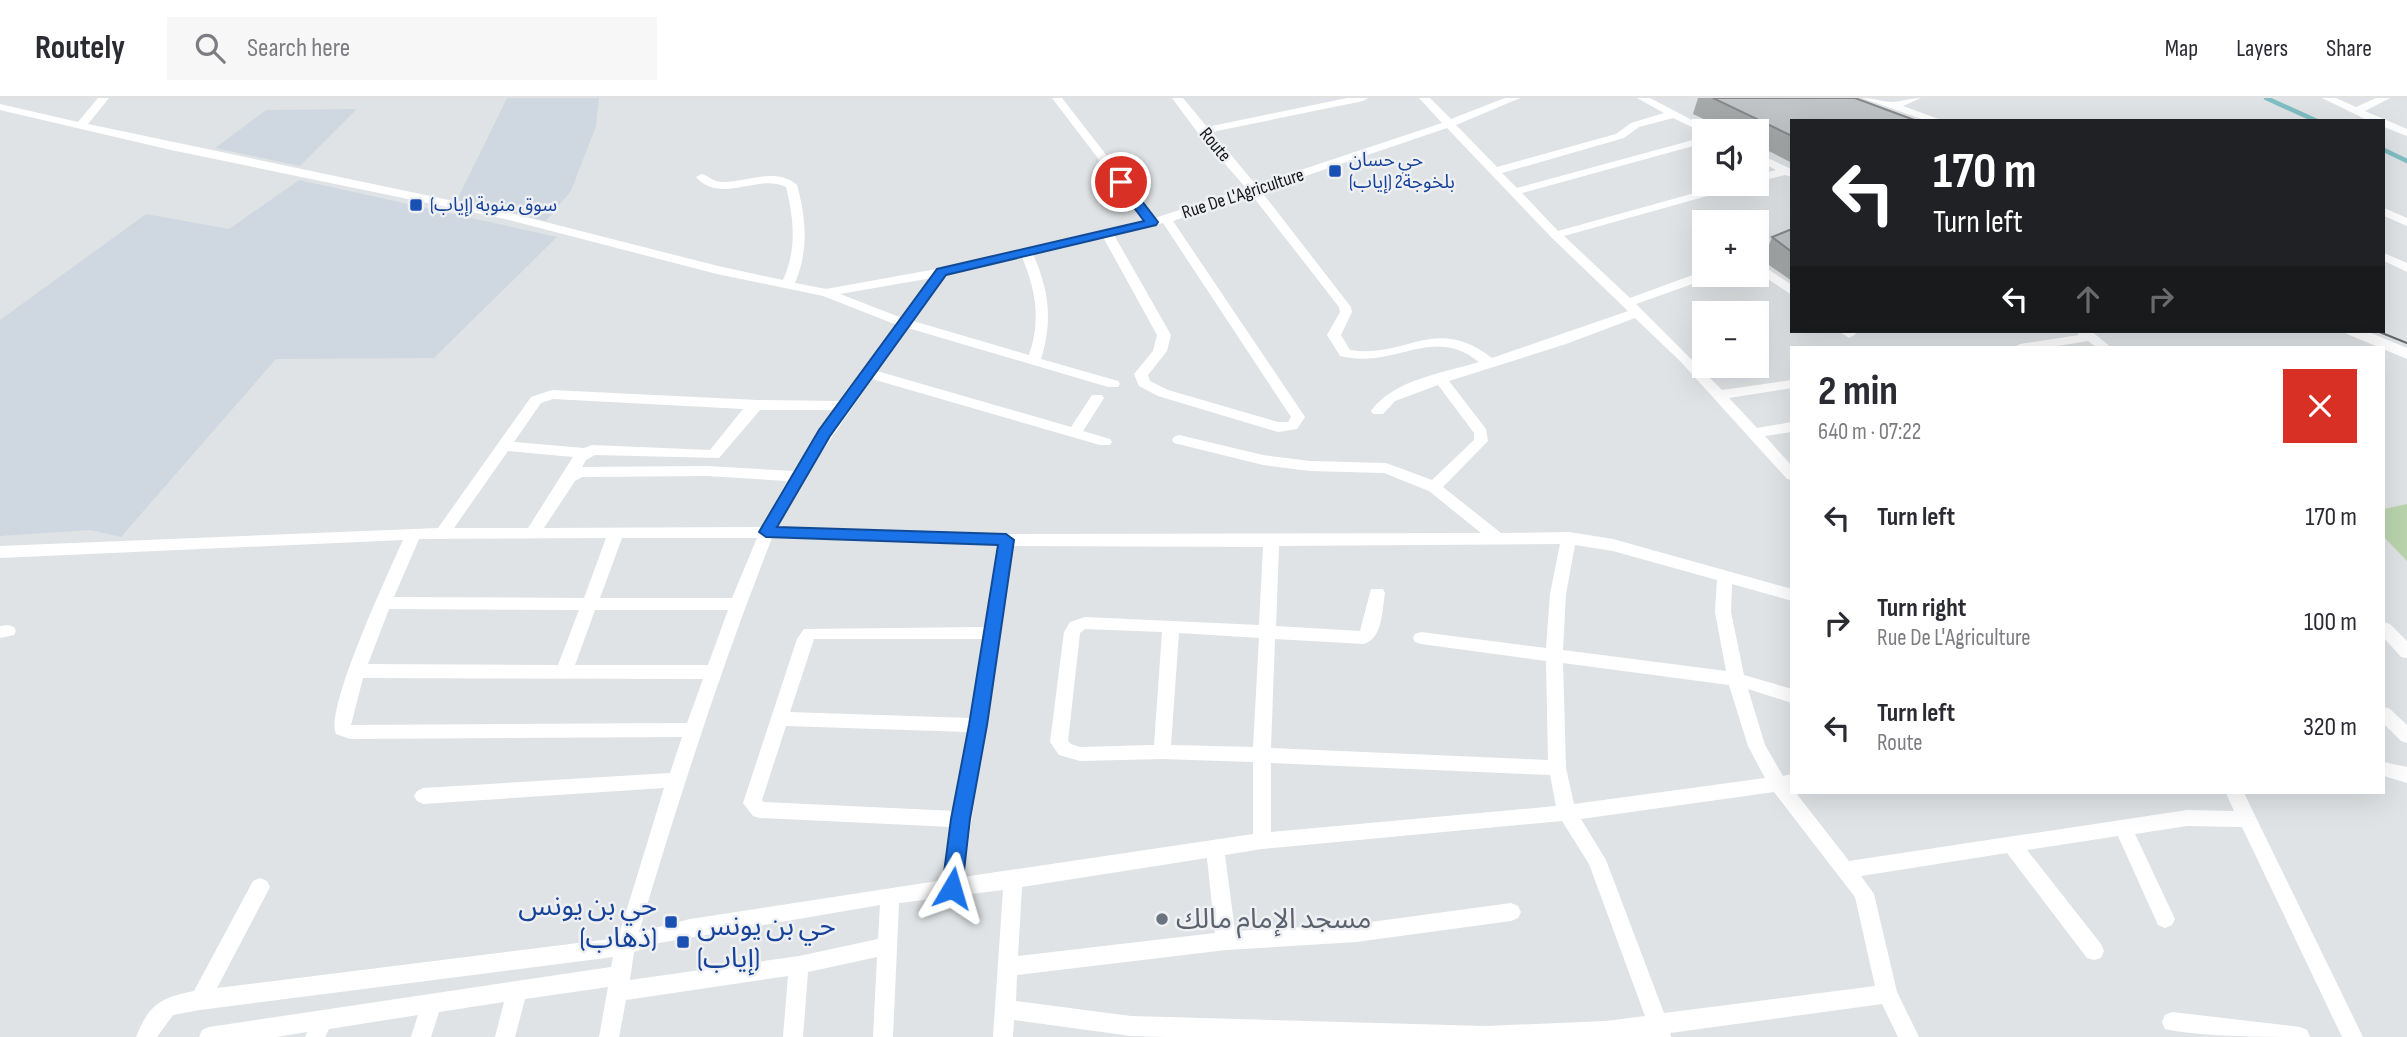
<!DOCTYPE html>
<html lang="en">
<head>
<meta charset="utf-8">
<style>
	:root { --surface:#fff; --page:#f7f7f7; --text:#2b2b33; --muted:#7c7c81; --line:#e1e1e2 }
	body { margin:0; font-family:"Sofia Sans Condensed","Noto Sans Arabic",sans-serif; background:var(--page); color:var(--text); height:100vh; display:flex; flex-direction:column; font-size:26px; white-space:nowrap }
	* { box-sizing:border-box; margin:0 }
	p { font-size:23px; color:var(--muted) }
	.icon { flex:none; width:38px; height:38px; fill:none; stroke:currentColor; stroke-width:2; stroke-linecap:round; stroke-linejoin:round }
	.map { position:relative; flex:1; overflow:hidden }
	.side { position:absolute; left:1790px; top:248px; width:595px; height:448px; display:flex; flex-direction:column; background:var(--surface); border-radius:0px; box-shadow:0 7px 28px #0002 }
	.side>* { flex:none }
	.banner { position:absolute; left:1790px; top:21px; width:595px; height:214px; border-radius:0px; box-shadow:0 7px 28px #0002; background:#202124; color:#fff; overflow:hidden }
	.tools { position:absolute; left:1692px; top:21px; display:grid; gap:14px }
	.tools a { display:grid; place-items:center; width:77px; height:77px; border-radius:0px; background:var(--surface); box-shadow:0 7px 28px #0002; font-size:35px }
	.pin { position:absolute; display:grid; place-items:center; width:60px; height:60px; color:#fff; margin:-30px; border:4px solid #fff; border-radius:50%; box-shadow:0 2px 7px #0007 }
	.me { position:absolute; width:77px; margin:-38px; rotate:7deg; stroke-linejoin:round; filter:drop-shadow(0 0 5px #0008) }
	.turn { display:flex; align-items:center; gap:24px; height:147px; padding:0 28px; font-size:32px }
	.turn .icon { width:91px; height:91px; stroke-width:2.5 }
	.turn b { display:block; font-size:49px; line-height:60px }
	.lanes { display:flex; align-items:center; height:66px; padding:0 28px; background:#0003; justify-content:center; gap:35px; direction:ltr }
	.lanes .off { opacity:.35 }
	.round { display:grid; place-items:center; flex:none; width:74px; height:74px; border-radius:0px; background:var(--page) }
	.overview { display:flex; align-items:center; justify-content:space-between; height:119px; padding:0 28px }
	h1 { font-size:42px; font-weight:700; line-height:52px }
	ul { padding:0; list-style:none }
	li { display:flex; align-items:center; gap:21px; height:105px; padding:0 28px }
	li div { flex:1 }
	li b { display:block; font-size:26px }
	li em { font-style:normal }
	header { display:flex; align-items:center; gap:42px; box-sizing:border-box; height:98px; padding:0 35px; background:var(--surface); border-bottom:2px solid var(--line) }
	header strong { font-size:33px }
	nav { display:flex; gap:38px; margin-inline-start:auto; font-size:24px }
	.search { width:490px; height:63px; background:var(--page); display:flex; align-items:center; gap:18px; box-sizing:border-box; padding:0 24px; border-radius:0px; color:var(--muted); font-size:26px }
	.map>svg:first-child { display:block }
	.built { fill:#cfd8e0 }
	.green { fill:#bad5ae }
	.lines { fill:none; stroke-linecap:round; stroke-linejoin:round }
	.stream { stroke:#7fbec3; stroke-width:4.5 }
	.minor { fill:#fff; fill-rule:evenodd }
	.major { fill:#fff; fill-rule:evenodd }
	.tram { stroke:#646668; stroke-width:2 }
	.wall { fill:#a6a9aa }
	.building { fill:#c1c4c6; stroke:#87898b; stroke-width:2 }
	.route { fill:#1a73e8; stroke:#114b97; stroke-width:2 }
	.transit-dot { fill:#1a4fb4; stroke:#eef0f3; stroke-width:2.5 }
	.worship-dot { fill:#6b7280; stroke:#eef0f3; stroke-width:2.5 }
	.labels { text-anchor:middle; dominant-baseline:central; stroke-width:5; stroke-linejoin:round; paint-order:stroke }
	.far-street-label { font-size:19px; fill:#161718; stroke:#eef0f3 }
	.far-transit-label { font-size:19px; fill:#164399; stroke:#eef0f3; text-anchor:start }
	.near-transit-label { font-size:28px; fill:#164399; stroke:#eef0f3; text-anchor:end }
	.near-worship-label { font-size:28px; fill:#5b616d; stroke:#eef0f3; text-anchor:start }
</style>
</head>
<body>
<header>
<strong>Routely</strong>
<div class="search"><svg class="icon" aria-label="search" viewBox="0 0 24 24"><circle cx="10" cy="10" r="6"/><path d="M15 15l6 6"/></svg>Search here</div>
<nav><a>Map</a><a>Layers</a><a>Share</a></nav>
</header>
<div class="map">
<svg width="2407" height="939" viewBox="0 0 2407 939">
	<rect width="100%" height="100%" fill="#e0e3e5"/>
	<g class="built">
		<path d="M507,0h92l-3,28 -25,65 -25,30 -89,-21z"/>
		<path d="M357,11l-57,57 -85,-18 51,-38z"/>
		<path d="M299,82l258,57 -123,121 -158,1 -155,178 -31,-7 -90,6v-216l146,-106 83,15z"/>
	</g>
	<path class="green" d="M2407,406v57l-23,-24v-28z"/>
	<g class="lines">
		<g class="stream">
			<path d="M2266,0l51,23"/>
			<path d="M2384,52l23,11"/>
		</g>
		<g class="minor">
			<path d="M98,0h11l-21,26 418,88 212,54 65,14c14,-30 11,-62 3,-93 -29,-14 -65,18 -90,-10l6,-3c7,2 11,8 20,8 24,1 54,-16 75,3 9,33 12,65 -2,98l31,6 116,-21 203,-48 -93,-122h10l93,120 91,-30 -48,-55 -26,-35h11l24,29 140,-29h21l-5,3 -151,31 44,53 186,-62 -23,-25h11l21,21 54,-21h15l-64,27 41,42 119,-33 15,-11 33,-10 -27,-15h13l63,33 -9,2 -31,-15 -34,9 -15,11 -122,35 15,15 187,-51v6l-182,50 36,38 169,-47h18l-2,2 -179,50 66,62 71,-26 10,3 -2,3 -73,26 86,86 70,-10v8l-63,10 28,30 35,-6v10l-27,4 27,30v14l-5,-1 -106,-117 -46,-44 -69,26 -117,37 37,48 2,12 -45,46 58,46 68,-1 44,7 179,50v12l-60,-17 -1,28 13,63 48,14v14l-44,-14 17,56 18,31 9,-2v19h4l53,68 338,-51 47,1 -8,-18h18l119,244h-21l-100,-210 -55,-1 -52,8 40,85 -3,6 -7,3 -7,-3 -40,-89 -91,14 74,94 3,7 -3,7 -7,2 -7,-2 -80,-105 -146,23 13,18 23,98 22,45h-21l-16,-33 -212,29 1,4h-505l-35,-1 -117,-16 -1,17h-20l10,-147 -104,13 -6,134h-20l4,-80 -69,15 -5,65h-20l5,-61 -162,24 -7,37h-20l9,-50 -83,12 -10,38h-20l9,-35 -65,10 -8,25h-20l7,-22 -89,14 -4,8h-20l2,-5 -31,5h-77l3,-7 7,-3 402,-60 2,-10 -413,53 -27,5 -16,22h-21c13,-32 23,-39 58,-46l59,-110 7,-3 7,3 3,6 -53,101 401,-50 46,-150 -241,16 -6,-3 -3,-5 3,-5 6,-3 247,-15 12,-36 -332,2 -14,-5c-12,-24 54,-165 67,-194l-403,18v-12l438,-18 93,-131 21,-7 205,10 84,1 56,-76 -74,-29 -106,-22 -212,-55 -334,-69 -171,-40v-6l78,18zM1447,30l105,110 76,73 -136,47c-58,-44 -84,1 -142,-8l-9,-15 11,-23 -1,-5 -90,-116zM1251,96l88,113 1,5 -13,23 13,21c57,14 91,-32 139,6 -35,11 -85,17 -108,49l2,3h10l12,-13 43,-16 36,48v7l-42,40 -46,-17 -76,-2 -47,-6 -84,-20 -5,2 -2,3 2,3 89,22 47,6 74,2 45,18 52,42 -475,1 -229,-7 27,-49 68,-99 228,66h10l2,-3 -2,-3 -27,-8 21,-33 -2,-3h-10l-21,32 -194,-56 31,-43 200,59h10l2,-3 -2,-3 -77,-22c12,-39 8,-68 -8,-105l70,-17 54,98 -4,16 -19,23 5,12 19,10 120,36 19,-3 8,-12 -132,-196zM1163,125l128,194 -3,5h-10l-110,-32 -18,-9 -2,-6 19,-24 4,-16 -57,-100zM1022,159c14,34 19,63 7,98l-116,-34 33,-46zM932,180l-30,40 -62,-24zM553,301l190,10 -33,41 -118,-5 -8,3 -70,-6 27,-39zM760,312h75l-42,61 -86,-5 -125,1 4,-7 9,-5 124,3zM508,353l65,6 -45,71h-74zM707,378l80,5 -25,46 -218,1 31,-47 7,-4zM606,440l-22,60 -190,-1 25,-58zM622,440h135l-25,60h-132zM772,440l225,7 -13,82 -180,2 -7,10 -54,164 10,13 7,2 192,9 -8,53 -254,39 -51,13c40,-134 82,-265 133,-394zM1560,446l-10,50 -4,54 -125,-16 -6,2 -2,4 2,4 6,2 125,17 2,99 -277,-12 4,-109 89,5c19,-6 18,-34 21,-51l-2,-4h-12l-11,42 -84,-5 3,-80zM1575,447l38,6 104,29 -2,32 11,59 -163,-21 3,-56zM1013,448l250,1 -4,78 -174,-8 -15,5 -6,10 -14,110 9,13 21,6 82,-2 91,3v72l-290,43zM389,511l190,1 -21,55 -190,-1zM595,512h133l-20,55h-133zM1085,531l77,3 -8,113 -74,2 -9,-3 -3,-3 12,-108zM1179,535l80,5 -6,109 -82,-2zM814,541h168l-12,79 -180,-6zM1563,565l166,22 19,61 17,32 -191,26 -8,-36zM363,580l340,1 -16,44 -336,2zM786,628l181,6 -12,79 -191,-9 -2,-2zM1271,665l279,12 6,31 -285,26zM1774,694l81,105 20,89 -211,27 -58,-153 -25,-41zM1562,723l27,43 56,152 -39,5 -121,5 -354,-10 -115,-15 1,-26 209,-25 130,-8 155,-21 7,-3 3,-6 -3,-6 -7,-3 -155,21 -121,7 -10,-76 37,-6zM1207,760l8,75 -197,23 4,-69zM880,807l-2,34 -79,17 -169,24 4,-28 25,-9z"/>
			<path d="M1862,0c11,0 21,4 30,4 7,0 19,-4 29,-4l-18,8 41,15h-17z"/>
			<path d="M2322,0h14l20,9 20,-9h14l-25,13 42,18v7l-23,-9v-6h-15z"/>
			<path d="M1757,55l34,16 1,8 -7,-2 -28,7v-7l19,-5 -19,-10z"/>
			<path d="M2384,110l23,10v8l-23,-10z"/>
			<path d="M1792,141v8l-35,13v-8z"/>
			<path d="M2384,155l23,10v9l-23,-11z"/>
			<path d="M1757,164l35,23v10l-35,-23z"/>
			<path d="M1839,233h14l3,3 -7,4z"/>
			<path d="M2077,233h14l21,17h-15l-9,-7 -43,7h-32l7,-4 59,-9z"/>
			<path d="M2384,524l6,2 17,17v17l-6,-1 -17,-19z"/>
			<path d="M8,527l6,2 2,4 -2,4 -14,3v-12z"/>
			<path d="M2384,609l6,2 17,16v18l-6,-2 -17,-17z"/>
			<path d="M2384,664l23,5v16l-23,-7z"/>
			<path d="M2172,914l128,15 7,3 3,7c-40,0 -109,0 -145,-8l-3,-7 3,-7z"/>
		</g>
		<path class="major" d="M2345,233h21l41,17v11l-60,-25z"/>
		<path class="tram" d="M2377,233l30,12"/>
	</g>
	<g class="wall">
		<path d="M1698,0h157l-63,23v42l-35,-18v-14h-28l-36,-17z"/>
		<path d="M1792,131v52l-29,-20 9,-24z"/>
	</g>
	<g class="building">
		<path d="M1713,0h142l62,23h-125v15z"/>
		<path d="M1792,131v23l-20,-15z"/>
	</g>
	<path class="route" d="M1117,81h8l33,43 -2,3 -210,50 -116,161 -53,91 229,7 8,6 -27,185 -17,94 -8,69 -3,6 -7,3 -7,-3 -3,-6 9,-69 18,-94 29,-180 -232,-8 -7,-5 60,-102 118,-161 207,-48 -29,-39z"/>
	<g class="transit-dot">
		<rect x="1328" y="66" width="14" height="14" rx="3.5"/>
		<rect x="409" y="100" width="14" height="14" rx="3.5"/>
		<rect x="664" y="817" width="14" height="14" rx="3.5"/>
		<rect x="676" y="837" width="14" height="14" rx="3.5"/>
	</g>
	<circle class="worship-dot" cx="1162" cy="821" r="7"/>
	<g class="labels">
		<g class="far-street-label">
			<text transform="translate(1215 47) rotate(50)">Route</text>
			<text transform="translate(1243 96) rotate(-18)">Rue De L'Agriculture</text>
		</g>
		<g class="far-transit-label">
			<text x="1349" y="62">حي حسان<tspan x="1349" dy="22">بلخوجة2 (إياب)</tspan></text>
			<text x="430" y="107">سوق منوبة (إياب)</text>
		</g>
		<g class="near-transit-label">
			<text x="657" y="808">حي بن يونس<tspan x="657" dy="32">(ذهاب)</tspan></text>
			<text x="697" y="828" text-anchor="start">حي بن يونس<tspan x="697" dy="32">(إياب)</tspan></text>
		</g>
		<g class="near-worship-label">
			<text x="1176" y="821">مسجد الإمام مالك</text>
		</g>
	</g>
</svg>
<div class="tools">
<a><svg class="icon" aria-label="sound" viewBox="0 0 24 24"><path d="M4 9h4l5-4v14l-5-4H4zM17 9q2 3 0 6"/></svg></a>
<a>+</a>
<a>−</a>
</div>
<div class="pin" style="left:1121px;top:84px;background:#d93025"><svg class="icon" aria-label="arrive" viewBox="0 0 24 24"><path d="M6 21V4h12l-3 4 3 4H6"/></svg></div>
<svg class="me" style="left:952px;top:790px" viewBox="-20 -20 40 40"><path d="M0-17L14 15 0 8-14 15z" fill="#1a73e8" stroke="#fff" stroke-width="4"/></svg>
<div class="banner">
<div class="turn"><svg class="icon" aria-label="left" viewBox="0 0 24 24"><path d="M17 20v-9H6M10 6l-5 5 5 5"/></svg><div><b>170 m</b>Turn left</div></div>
<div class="lanes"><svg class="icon" aria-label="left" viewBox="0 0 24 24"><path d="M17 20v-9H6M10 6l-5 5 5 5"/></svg><svg class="icon off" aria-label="ahead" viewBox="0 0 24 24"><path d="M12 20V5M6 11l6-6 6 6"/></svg><svg class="icon off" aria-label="right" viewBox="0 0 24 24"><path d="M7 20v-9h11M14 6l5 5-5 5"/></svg></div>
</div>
<section class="side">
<div class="overview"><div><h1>2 min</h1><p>640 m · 07:22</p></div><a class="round" style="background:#d93025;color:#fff"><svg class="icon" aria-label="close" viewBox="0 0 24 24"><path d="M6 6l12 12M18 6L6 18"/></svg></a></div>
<ul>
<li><svg class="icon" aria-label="left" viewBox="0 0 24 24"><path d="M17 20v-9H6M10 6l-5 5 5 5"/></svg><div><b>Turn left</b></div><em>170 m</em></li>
<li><svg class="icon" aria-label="right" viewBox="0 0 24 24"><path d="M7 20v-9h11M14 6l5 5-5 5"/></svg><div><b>Turn right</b><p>Rue De L'Agriculture</p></div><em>100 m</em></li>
<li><svg class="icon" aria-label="left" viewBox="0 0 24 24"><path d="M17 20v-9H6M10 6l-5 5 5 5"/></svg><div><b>Turn left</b><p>Route</p></div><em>320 m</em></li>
</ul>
</section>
</div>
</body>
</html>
